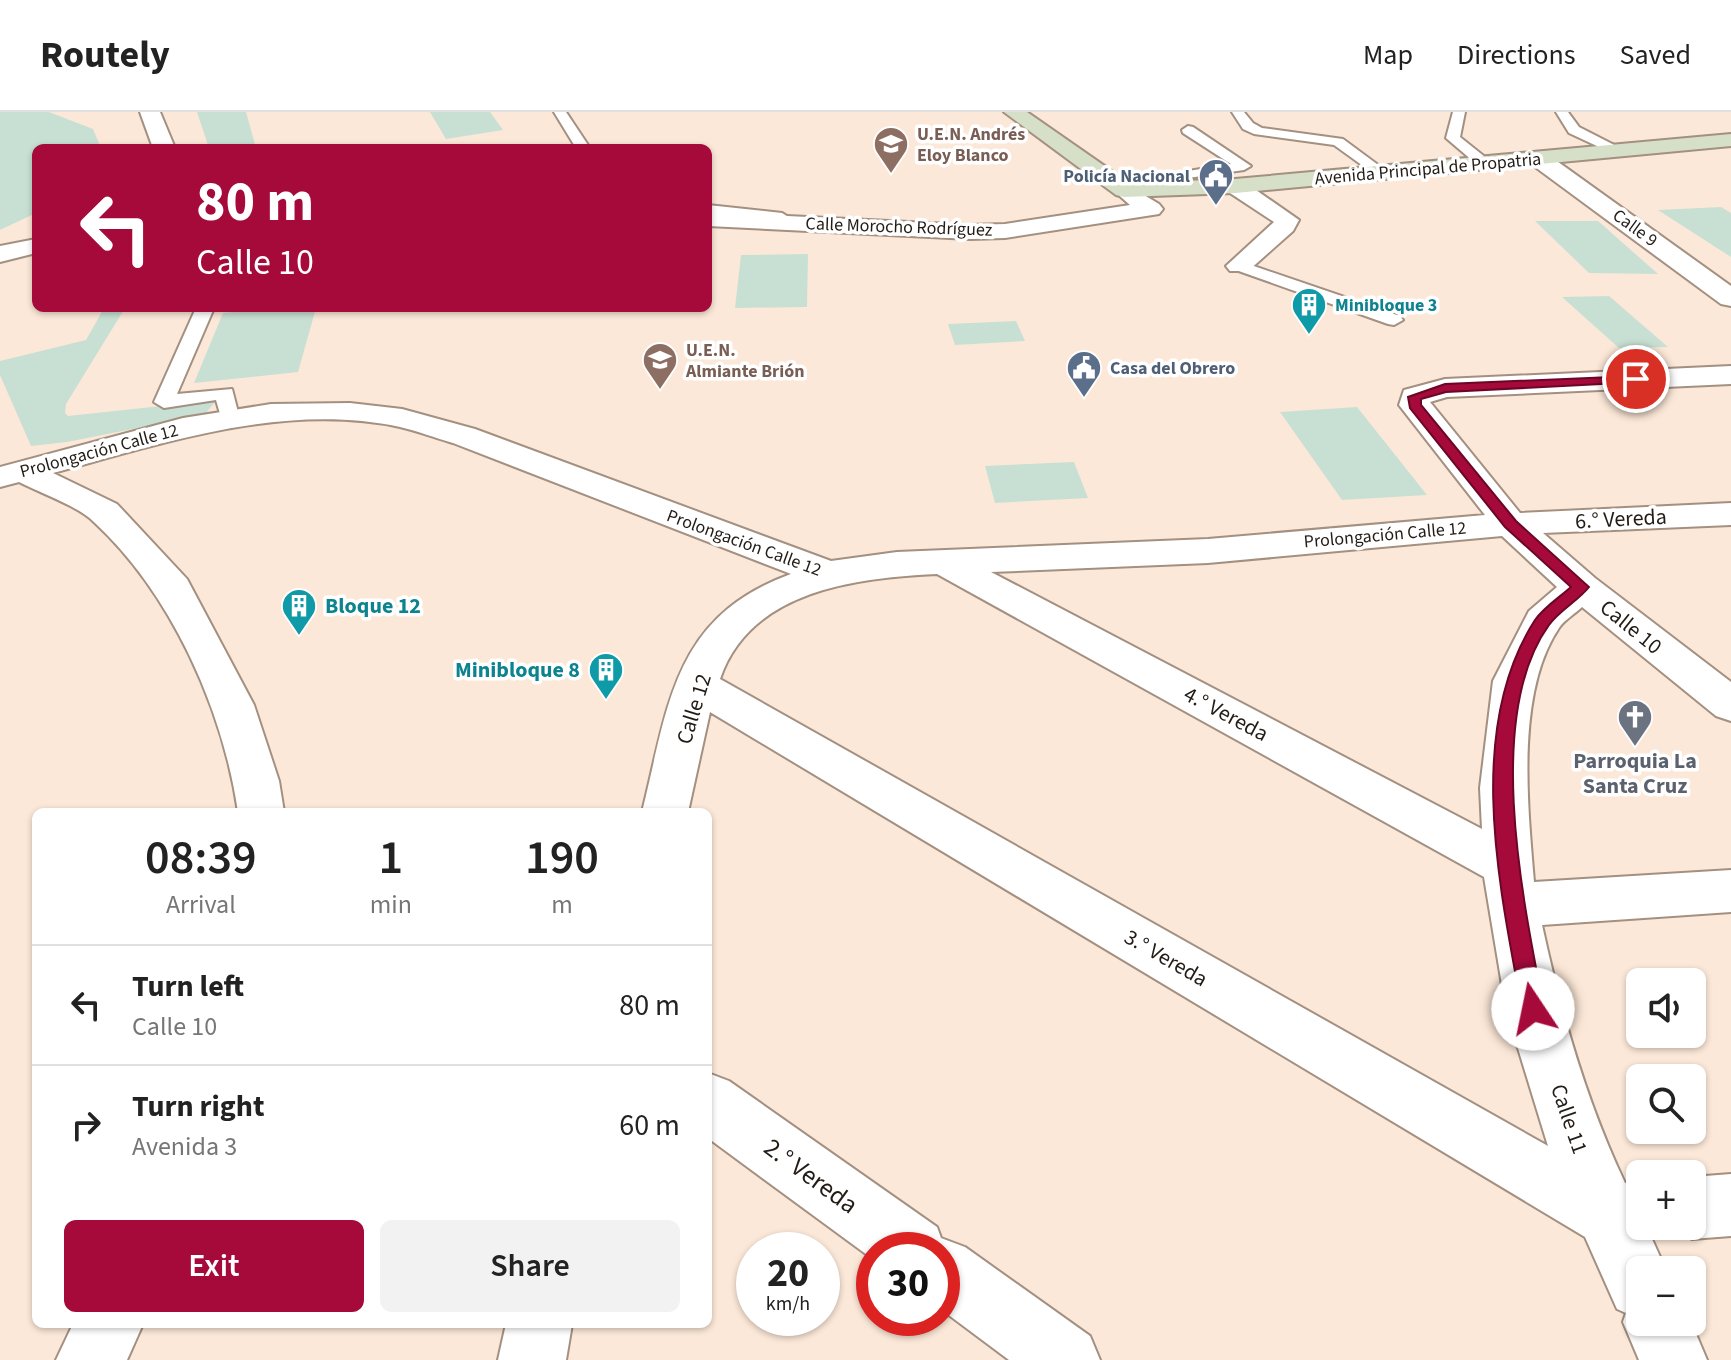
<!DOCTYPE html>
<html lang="en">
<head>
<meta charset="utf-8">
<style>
	:root { --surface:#fff; --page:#f2f2f2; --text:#222; --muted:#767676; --line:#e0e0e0; --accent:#a50a3b }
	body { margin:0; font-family:"Source Sans 3",sans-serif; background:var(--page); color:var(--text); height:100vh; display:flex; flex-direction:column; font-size:30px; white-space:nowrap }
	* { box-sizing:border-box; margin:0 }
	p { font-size:26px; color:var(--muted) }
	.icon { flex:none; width:44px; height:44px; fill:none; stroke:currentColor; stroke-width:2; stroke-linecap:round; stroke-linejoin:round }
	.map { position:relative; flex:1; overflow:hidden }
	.sheet { position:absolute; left:32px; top:696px; width:680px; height:520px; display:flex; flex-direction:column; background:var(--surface); border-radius:12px; box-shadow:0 2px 6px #0004 }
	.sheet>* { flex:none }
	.guide { position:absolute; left:32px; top:32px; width:680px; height:168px; border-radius:12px; box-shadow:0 2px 6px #0004; background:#a50a3b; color:#fff; overflow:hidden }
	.buttons { position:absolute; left:1626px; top:856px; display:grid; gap:16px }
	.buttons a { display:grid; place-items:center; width:80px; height:80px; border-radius:12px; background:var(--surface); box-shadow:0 2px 6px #0004; font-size:40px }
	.speed { position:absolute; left:736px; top:1120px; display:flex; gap:16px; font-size:40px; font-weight:700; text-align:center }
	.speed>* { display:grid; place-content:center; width:104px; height:104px; border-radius:50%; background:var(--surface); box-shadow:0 2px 6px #0004; line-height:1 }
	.speed small { font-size:20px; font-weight:400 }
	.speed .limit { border:12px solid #d22; background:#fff; color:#111 }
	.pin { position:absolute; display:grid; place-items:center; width:68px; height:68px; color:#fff; margin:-34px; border:4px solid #fff; border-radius:50%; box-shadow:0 2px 8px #0007 }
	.me { position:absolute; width:88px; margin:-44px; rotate:349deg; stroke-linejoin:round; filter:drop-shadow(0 0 6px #0008) }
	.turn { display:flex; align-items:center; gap:28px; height:168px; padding:0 32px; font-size:36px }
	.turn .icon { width:104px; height:104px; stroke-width:2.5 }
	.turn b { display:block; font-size:56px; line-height:68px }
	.eta { display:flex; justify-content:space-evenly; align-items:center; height:136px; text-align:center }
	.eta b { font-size:48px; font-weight:600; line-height:56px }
	.action { display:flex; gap:16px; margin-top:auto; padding:16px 32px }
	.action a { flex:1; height:92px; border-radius:12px; background:var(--accent); color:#fff; font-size:32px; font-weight:600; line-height:92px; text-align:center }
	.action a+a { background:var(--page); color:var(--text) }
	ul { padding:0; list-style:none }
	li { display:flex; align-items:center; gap:24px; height:120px; padding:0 32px; border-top:2px solid var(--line) }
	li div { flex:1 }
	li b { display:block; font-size:30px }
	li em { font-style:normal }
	header { display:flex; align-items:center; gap:48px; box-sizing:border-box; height:112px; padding:0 40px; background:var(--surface); border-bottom:2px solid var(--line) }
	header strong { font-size:38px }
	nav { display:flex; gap:44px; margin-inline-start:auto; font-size:28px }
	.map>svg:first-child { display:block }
	.green { fill:#c8e0d3 }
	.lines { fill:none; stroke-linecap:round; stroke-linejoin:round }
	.service-casing { stroke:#a39081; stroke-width:4 }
	.minor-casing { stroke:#a39081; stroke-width:4 }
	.secondary-casing { stroke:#a39081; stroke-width:4 }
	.service { fill:#fff; fill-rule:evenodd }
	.minor { fill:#fff; fill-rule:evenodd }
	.secondary { fill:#d6dfc8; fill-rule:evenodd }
	.route { fill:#a50a3b; stroke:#6b0626; stroke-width:2 }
	.labels { text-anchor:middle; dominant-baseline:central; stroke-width:7; stroke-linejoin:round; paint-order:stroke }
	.far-education-label { font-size:18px; font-weight:bold; fill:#785e54; stroke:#fff; text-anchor:start }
	.far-street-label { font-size:18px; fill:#231c16; stroke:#fff }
	.far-service-label { font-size:18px; font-weight:bold; fill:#4e5e75; stroke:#fff; text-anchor:end }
	.far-culture-label { font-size:18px; font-weight:bold; fill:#0d838f; stroke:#fff; text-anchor:start }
	.street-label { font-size:22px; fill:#231c16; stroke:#fff }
	.culture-label { font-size:22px; font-weight:bold; fill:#0d838f; stroke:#fff; text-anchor:start }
	.worship-label { font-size:22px; font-weight:bold; fill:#5b616d; stroke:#fff }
	.near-street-label { font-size:26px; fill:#231c16; stroke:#fff }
</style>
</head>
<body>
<header>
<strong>Routely</strong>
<nav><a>Map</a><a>Directions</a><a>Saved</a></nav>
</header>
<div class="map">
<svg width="1731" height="1248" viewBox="0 0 1731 1248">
	<rect width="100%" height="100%" fill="#fce8d8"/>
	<g class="green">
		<path d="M0,0h49l44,17 8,19h-65v65l-36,17z"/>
		<path d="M197,0h49l10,36h-47z"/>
		<path d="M430,0h60l13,18 -57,9z"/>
		<path d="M1721,95l10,6v44l-73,-47z"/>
		<path d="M1535,109h63l60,53 -69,-1z"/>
		<path d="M808,142l-1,53 -72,1 6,-53z"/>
		<path d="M1609,184l59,51 -49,1 -57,-51z"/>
		<path d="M104,196h21l-59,96 -1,9 3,3 149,-16 -13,15 -137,27 -36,4 -31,-71v-14l86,-21z"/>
		<path d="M270,196h46l-18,64 -104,11 29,-70z"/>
		<path d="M1016,209l9,20 -70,4 -7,-21z"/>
		<path d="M1357,295l70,88 -85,5 -62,-88z"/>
		<path d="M1074,350l14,36 -93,5 -10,-37z"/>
	</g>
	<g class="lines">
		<defs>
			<g id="service">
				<path d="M554,0h12l24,36h-14z"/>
				<path d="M1232,0h12l9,11 9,5 81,11 46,34 -12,3 -43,-31 -80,-11 -11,-5z"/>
				<path d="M1453,0h12l-5,25 30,24v6h-10l-34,-29z"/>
				<path d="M1556,0h12l11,15 47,24 -12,3 -45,-21z"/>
				<path d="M1188,14l5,1 58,39 -7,4 -91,13v-6l5,-1 73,-12 -48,-31 -1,-3z"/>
				<path d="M708,93l74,8 8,5 -8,5 -74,-10z"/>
				<path d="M1239,149l161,55 3,4 -9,5 -6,-1 -155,-55 -2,-3z"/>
				<path d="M196,196h18l-37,86 55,-5 8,31 -3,4h-14l-7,-24 -52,8 -10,-6z"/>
			</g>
			<g id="minor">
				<path d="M140,0h20l15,36h-22z"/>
				<path d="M1539,41l8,1 184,132v20l-10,-2 -190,-140 -3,-5z"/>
				<path d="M1235,67l8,2 56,39 -6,11 -45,40h-18l-4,-5 48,-44 -47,-31 -3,-5 3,-5z"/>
				<path d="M1124,71l35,21 4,5 -4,5 -154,24 -35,1 -262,-13v-14l262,13 35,-1 125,-19 -17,-15 3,-5z"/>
				<path d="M36,127v14l-36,9v-16z"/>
				<path d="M1731,254v18l-284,13 -17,5 90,111 211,-10v22l-188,8 52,45 136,104v39l-15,-5 -134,-109c-7,7 -18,13 -23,21 -44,65 -31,180 -25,254l197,-12v42l-189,13c19,88 44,176 83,258l15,-1v44h26l-4,9 -10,4 14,31h-26v52h51l16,38h-68l-16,-38 3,-9 -9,-4 -32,-72 -875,-525 -22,100h-46c27,-108 31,-195 149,-238l-338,-131c-18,-5 -35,-12 -53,-16 -116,-25 -236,16 -347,46l64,31 70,75 67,126 25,76 5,31h-46c-15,-103 -67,-219 -144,-290 -16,-16 -54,-29 -75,-40l-19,5v-20l183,-49 88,-14 79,-1 52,6 73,20 356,132 66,-9 311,-13 277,-24 -86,-110 5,-15 41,-11zM1502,424l55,51 -28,24 -36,70 -13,107 2,41 -491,-257 217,-9zM937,462l547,303 22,132 42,137 -828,-467c30,-89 136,-101 217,-105z"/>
				<path d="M708,961l21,8 208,146 4,11 24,9 125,89 10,24h-91l-67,-50v-60h-68v10l-166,-122z"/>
				<path d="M1731,1062v62l-39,3 -22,-9 -2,-4h24v-49z"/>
				<path d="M73,1212h70l-16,36h-71z"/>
				<path d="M506,1212h66l-6,36h-68z"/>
			</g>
			<path id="secondary" d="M1004,0h23l102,71 106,-4 496,-45v12l-496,47 -111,4 -8,-2z"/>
		</defs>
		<use href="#service" class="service-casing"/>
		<use href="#minor" class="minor-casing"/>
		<use href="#secondary" class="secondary-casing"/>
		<use href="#service" class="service"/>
		<use href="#minor" class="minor"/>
		<use href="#secondary" class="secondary"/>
	</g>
	<path class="route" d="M1636,264l6,3 -2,3 -194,10 -25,7v6l95,116 73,66c-11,14 -29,23 -40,38 -66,91 -25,281 -5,384l-3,7 -8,4 -8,-4 -3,-7c-22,-120 -58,-279 13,-389 9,-13 25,-23 36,-33l-66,-60 -95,-119 -2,-11 37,-13z"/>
	<defs>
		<symbol id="school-pin" viewBox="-11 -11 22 30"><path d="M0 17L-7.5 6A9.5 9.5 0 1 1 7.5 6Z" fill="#8d6e63" stroke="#fff"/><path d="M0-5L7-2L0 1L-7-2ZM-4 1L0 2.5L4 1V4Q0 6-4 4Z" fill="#fff"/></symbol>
		<symbol id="civic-pin" viewBox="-11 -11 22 30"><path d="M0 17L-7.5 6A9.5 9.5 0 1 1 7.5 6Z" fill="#5c6f8a" stroke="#fff"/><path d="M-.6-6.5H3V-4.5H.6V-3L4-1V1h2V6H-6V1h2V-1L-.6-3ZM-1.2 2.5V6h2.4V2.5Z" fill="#fff"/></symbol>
		<symbol id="building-pin" viewBox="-11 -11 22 30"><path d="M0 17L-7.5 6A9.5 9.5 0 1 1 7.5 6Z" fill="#0f9aa8" stroke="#fff"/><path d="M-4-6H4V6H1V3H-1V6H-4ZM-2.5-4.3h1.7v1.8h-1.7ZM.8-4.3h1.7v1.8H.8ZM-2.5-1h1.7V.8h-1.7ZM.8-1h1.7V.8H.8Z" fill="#fff"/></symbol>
		<symbol id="church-pin" viewBox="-11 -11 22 30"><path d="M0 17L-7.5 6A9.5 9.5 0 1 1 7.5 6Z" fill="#6b7280" stroke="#fff"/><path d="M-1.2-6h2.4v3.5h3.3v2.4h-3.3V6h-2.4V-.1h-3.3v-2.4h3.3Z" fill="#fff"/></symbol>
	</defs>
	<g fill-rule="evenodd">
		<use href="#school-pin" x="871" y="12" width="40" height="54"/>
		<use href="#civic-pin" x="1196" y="44" width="40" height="54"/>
		<use href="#building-pin" x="1289" y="173" width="40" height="54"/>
		<use href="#school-pin" x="640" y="228" width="40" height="54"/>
		<use href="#civic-pin" x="1064" y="236" width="40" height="54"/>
		<use href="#building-pin" x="279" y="474" width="40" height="54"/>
		<use href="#building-pin" x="586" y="538" width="40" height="54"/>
		<use href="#church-pin" x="1615" y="585" width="40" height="54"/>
	</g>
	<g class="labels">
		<g class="far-education-label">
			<text x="917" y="22">U.E.N. Andrés<tspan x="917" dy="21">Eloy Blanco</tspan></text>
			<text x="686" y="238">U.E.N.<tspan x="686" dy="21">Almiante Brión</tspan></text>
		</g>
		<g class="far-street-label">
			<text transform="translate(1428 57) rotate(-5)">Avenida Principal de Propatria</text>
			<text transform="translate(899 115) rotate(2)">Calle Morocho Rodríguez</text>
			<text transform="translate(1635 116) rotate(36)">Calle 9</text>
			<text transform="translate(99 339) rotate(-15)">Prolongación Calle 12</text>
			<text transform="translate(1385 423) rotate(-5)">Prolongación Calle 12</text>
			<text transform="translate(744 431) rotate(20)">Prolongación Calle 12</text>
		</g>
		<g class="far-service-label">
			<text x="1190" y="64">Policía Nacional</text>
			<text x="1110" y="256" text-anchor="start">Casa del Obrero</text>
		</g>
		<g class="far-culture-label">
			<text x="1335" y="193">Minibloque 3</text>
		</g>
		<g class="street-label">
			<text transform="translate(1621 407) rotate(-3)">6.° Vereda</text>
			<text transform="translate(1631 515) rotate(39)">Calle 10</text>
			<text transform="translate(694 597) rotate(-73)">Calle 12</text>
			<text transform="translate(1226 602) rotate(28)">4.° Vereda</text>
			<text transform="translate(1166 846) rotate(30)">3.° Vereda</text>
			<text transform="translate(1569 1007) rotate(71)">Calle 11</text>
		</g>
		<g class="culture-label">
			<text x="325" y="494">Bloque 12</text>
			<text x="580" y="558" text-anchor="end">Minibloque 8</text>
		</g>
		<g class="worship-label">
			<text x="1635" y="649">Parroquia La<tspan x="1635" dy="25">Santa Cruz</tspan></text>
		</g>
		<g class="near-street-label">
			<text transform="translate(811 1064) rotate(36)">2.° Vereda</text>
		</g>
	</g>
</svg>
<div class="buttons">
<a><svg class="icon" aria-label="sound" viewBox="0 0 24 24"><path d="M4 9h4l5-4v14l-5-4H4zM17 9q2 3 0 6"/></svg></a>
<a><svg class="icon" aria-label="search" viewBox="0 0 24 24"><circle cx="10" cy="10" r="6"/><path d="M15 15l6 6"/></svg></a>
<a>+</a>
<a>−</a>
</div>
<div class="speed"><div>20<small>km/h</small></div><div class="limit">30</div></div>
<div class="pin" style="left:1636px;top:267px;background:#d93025"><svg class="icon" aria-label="arrive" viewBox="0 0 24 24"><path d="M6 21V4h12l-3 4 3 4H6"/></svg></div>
<svg class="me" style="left:1533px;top:897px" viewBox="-20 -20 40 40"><circle r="19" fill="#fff"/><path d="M0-13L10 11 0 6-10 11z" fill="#a50a3b"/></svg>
<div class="guide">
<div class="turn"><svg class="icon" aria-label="left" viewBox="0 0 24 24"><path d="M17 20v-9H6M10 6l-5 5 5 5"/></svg><div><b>80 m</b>Calle 10</div></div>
</div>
<section class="sheet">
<div class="eta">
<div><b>08:39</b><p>Arrival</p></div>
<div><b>1</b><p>min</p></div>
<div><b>190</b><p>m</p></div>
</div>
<ul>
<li><svg class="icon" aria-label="left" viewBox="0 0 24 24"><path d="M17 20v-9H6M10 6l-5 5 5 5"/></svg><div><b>Turn left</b><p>Calle 10</p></div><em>80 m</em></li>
<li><svg class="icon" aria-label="right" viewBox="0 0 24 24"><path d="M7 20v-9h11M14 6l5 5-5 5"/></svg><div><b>Turn right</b><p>Avenida 3</p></div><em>60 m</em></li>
</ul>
<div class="action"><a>Exit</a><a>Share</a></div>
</section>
</div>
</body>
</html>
